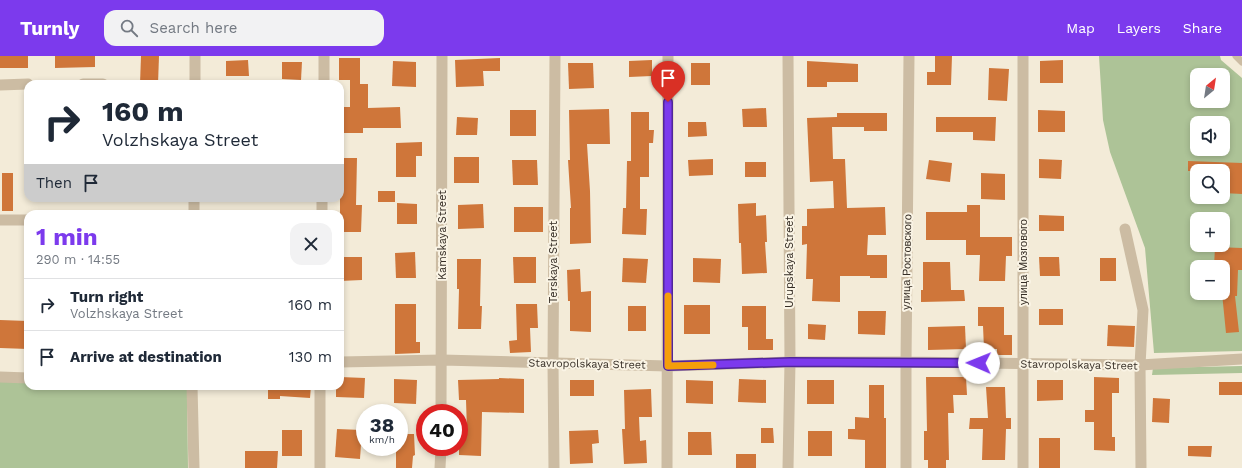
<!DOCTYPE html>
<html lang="en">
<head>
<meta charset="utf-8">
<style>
	:root { --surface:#fff; --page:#f2f2f3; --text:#1f2937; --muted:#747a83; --line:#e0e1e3; --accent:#7c3aed }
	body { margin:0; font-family:"Work Sans",sans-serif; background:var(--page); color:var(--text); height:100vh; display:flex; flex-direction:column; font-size:15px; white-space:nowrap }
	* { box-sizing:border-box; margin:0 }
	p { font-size:13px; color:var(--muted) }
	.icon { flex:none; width:22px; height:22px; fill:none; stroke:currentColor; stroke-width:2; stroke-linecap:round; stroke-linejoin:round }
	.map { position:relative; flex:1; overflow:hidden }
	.side { position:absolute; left:24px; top:154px; width:320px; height:180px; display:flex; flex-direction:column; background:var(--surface); border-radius:12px; box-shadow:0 2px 6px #0003 }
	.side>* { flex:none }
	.guide { position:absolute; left:24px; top:24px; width:320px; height:122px; border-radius:12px; box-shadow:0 2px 6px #0003; background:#fff; color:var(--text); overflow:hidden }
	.needle { width:26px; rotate:30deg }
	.buttons { position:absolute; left:1190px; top:12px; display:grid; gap:8px }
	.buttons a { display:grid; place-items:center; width:40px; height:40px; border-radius:8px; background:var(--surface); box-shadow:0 2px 6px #0003; font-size:20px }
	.speed { position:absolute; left:356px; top:348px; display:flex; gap:8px; font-size:20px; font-weight:700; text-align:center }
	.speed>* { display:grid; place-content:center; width:52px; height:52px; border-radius:50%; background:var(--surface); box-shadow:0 2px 6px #0003; line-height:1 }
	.speed small { font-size:10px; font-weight:400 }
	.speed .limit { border:6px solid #d22; background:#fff; color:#111 }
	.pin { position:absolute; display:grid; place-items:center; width:34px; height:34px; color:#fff; margin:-41px -17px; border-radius:50% 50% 50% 0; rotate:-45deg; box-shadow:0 0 4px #0007 }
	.pin .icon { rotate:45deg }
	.me { position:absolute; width:44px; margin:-22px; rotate:271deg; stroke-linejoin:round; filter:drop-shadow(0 0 3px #0008) }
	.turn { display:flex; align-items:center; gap:14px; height:84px; padding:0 12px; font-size:18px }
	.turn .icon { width:52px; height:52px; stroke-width:2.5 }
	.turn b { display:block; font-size:28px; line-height:34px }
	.then { display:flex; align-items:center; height:38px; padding:0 12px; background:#0003; gap:8px; font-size:15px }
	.round { display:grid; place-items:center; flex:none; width:42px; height:42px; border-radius:12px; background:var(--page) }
	.head { display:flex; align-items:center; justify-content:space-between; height:68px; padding:0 12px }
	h1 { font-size:24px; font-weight:700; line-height:30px; color:var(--accent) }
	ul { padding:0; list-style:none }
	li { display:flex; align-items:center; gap:12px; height:52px; padding:0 12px; border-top:1px solid var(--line) }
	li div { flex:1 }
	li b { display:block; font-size:15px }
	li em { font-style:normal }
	header { display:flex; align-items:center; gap:24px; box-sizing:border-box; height:56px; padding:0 20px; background:var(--accent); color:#fff }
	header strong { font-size:19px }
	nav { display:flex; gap:22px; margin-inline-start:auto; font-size:14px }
	.search { width:280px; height:36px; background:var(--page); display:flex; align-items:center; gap:10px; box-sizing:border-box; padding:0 14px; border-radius:12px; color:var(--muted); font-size:15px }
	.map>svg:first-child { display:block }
	.green { fill:#adc397; fill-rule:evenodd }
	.building { fill:#cf763a }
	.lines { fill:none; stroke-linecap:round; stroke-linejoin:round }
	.service { stroke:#ccbca3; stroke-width:7 }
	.minor { stroke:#ccbca3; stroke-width:11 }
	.tertiary { stroke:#ccbca3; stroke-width:11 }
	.route-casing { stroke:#51269a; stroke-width:10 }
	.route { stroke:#7c3aed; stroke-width:7 }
	.slow { stroke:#f59e0b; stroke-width:7 }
	.labels { text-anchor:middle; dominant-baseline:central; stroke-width:4; stroke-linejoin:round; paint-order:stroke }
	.street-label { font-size:11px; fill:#362e26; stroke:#faf4e5 }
</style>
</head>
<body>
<header>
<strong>Turnly</strong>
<div class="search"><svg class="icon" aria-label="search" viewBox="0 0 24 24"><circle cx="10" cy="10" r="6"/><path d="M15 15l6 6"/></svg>Search here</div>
<nav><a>Map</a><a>Layers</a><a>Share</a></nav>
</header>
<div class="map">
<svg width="1242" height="412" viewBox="0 0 1242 412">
	<rect width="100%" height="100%" fill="#f3ebd8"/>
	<g class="green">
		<path d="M1099,0h121l1,4 21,18v273l-88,2 -9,-105 -35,-96 -7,-32zM1197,19h26v26h-26zM1197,67h26v26h-26zM1197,115h26v26h-26zM1197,163h26v26h-26zM1197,211h26v26h-26z"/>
		<path d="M1242,310v7l-90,2 1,-7z"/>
		<path d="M0,324l28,1v5h103l56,3 1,79h-188z"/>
	</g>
	<g class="building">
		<rect x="0" y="0" width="28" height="12"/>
		<path d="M55,0h40v11l-40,1z"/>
		<path d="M141,0h18l-1,28h-18z"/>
		<path d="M935,0h17l-1,29h-24v-13h8z"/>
		<path d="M339,2h21v26h8v24l32,-1 1,21h-38v5h-23v-26h10v-27h-11z"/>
		<path d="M500,2v13h-17l1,15 -28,1 -1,-27z"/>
		<path d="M248,4l1,16h-23v-15z"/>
		<path d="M652,4v16l-23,1v-16z"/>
		<path d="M1063,4v23h-23v-22z"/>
		<path d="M393,5l23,1v25l-24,-1z"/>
		<path d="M807,5l51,3v18h-31v5h-20z"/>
		<path d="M282,6h20l-1,18 -19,-1z"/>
		<path d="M568,7h25l1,25 -25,1z"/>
		<rect x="691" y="7" width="19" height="22"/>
		<path d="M989,12l20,1 -2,32 -19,-1z"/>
		<path d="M766,52l1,19h-24l-1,-18z"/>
		<path d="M609,53l1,35h-23l3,47 1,52 -21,1v-36h1l-3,-48h2l-1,-50z"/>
		<rect x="510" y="54" width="26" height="26"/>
		<path d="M1038,54l27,1v21h-27z"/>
		<path d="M631,56h18v18h5l-1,13h-4v34h-9v32h7l-1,26 -24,-1 1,-26h3l1,-47h4z"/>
		<path d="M837,57h50v18h-23v-4h-32l1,32h12l2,49 38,-1 1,28h-18l-1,20h20v23h-17v-2h-30v26l-28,-1 1,-22h-7l1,-35 -5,1v-19h5v-17l27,-1 -1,-27 -23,1 -3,-64 30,-1z"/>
		<path d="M457,61l21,1 -1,17h-21z"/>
		<path d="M936,61h60l-1,24 -22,-1v-8h-37z"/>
		<path d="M688,66h18l1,14 -19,1z"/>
		<path d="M422,86v14h-6v21h-20v-34z"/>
		<rect x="454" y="101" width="25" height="26"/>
		<path d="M340,102h17l-1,47h6l-1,27h-21z"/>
		<path d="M713,103v16l-24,1 -1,-16z"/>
		<path d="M1039,103l23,1 -1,19 -22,-1z"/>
		<path d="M512,104h25l1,25h-25z"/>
		<path d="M929,104l23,3 -2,19 -24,-3z"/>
		<path d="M1188,105l54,2v31l-19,-1v-26v4h-35z"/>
		<rect x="745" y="106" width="21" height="15"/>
		<rect x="2" y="117" width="11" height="38"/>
		<path d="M981,117l24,1v26l-24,-1z"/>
		<rect x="378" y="135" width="17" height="11"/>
		<path d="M397,147l20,1v20h-20z"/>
		<path d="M756,147v13l10,-1 1,27h-2l2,31 -25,1 -1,-31h-2l-1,-39z"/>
		<path d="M483,148l1,24 -26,1v-24z"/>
		<path d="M967,149h13v32h32v19h-6l-1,25h-26l1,-26h-14v-15h-40v-28h41z"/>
		<rect x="514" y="151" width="29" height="25"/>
		<path d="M1039,159l25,1v15h-25z"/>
		<path d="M1215,191l27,1v22h-4l-1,26h-2l4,36 -13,1 -4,-40 1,-26h-9z"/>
		<path d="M415,196l1,26h-20l-1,-25z"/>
		<path d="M340,201h22v23l-22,1z"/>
		<path d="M513,201h23v26h-22z"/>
		<path d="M1039,201h20l1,19h-20z"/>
		<path d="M623,202l25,1 -2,24 -24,-1z"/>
		<path d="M693,202l28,1 -1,24 -27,-1z"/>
		<rect x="1100" y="202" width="16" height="23"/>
		<path d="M457,203h24l-1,47h2l-1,23h-23l1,-40h-2z"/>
		<path d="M923,206h27l1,28h13l1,11 -44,1v-12h2z"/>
		<path d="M580,213l1,23 10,-1v41l-21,-1v-30h-2l-1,-31z"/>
		<path d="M395,248h21v38h4v11l-25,1z"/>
		<path d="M516,248h21l1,24h-8l1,24 -21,1 -1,-12 8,-1z"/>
		<rect x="684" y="249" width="26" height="29"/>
		<rect x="628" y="250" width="18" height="25"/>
		<path d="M742,250h24v33h7v11h-25v-23h-6z"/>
		<path d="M978,251h26v28h8v20h-15v-6h-13l-1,-23h-5z"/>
		<rect x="1039" y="253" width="24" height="16"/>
		<path d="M858,255h28l-1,24 -27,-1z"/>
		<path d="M0,264l28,1v28l-28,-1z"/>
		<path d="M808,268l18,1 -1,15 -17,-1z"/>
		<path d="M1108,269l27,1 -1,21 -27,-1z"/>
		<path d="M965,270l1,23 -38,1v-23z"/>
		<path d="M340,321l25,1 -1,20 -28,-1v-11h4z"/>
		<path d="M926,321h40l1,18h-14l1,18h-6l1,47h-3v8h-18v-8h-4v-29h3z"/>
		<path d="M1094,321l25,1v15h-7v44h3v14l-21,-1v-28h-9v-12h9z"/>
		<path d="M499,322l25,1v34l-42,-1 -1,44 -22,-1v-25l8,1 -1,-31h-7l-1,-20 41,-1z"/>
		<path d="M394,323l23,1 -1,24 -22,-1z"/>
		<path d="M739,323l27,1v23l-28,-1z"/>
		<rect x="570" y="324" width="24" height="16"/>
		<path d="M686,324l27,1v23l-27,-1z"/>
		<rect x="807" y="324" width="27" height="24"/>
		<path d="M1037,324h26v20l-26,1z"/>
		<rect x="1219" y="326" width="23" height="13"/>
		<path d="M869,329h15v33h2v50h-21v-28l-17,-1v-10h7v-12l14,1z"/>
		<path d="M268,330h43l-1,12 -30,-2v3h-12z"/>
		<path d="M986,331h19l1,31h5v11h-5l-1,31h-23l1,-31h-14l1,-11h18z"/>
		<path d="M651,333l1,28h-13l1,24 6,-1 1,23 -23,1 -2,-35h3l-1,-39z"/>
		<path d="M1153,342l17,1 -1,24 -17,-1z"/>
		<path d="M761,372h12l1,15h-13z"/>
		<path d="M337,373l25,1 -2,29 -25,-2z"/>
		<rect x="282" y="374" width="20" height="26"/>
		<path d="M598,374l1,13 -7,1 1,19 -23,1 -1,-33z"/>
		<rect x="808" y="375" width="24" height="25"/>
		<path d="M688,376h23l1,23h-24z"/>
		<path d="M399,378h15l1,21 -2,1 -1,12h-16v-21h3z"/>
		<rect x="1039" y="382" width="21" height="30"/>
		<path d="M1188,390h24l-1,11 -23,-1z"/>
		<path d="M245,395h33l-1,17h-32z"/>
		<rect x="736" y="398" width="20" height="14"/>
	</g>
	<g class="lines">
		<path class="service" d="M1236,0l6,6"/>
		<g class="minor">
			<path d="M788,0l2,306 -2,106"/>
			<path d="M1023,0v412"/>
			<path d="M83,28h20"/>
			<path d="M195,28v-28"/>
			<path d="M324,28v-28"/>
			<path d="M0,29l28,-1"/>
			<path d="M194,158v-16"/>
			<path d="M322,158v-16"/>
			<path d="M0,164h28"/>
			<path d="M1125,173l18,81 -3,55 1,103"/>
			<path d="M340,306l102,-2 226,6 122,-4h116v106"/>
			<path d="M0,321l28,1"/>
			<path d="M192,330l2,82"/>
			<path d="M320,330v82"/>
			<path d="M441,357l1,-357"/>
			<path d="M440,412l1,-21"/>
			<path d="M554,412l-1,-105 2,-307"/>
			<path d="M667,412l1,-412"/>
		</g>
		<path class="tertiary" d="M909,0l-3,306 234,3 102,-6"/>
	</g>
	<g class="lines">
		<defs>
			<path id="route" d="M668,46v264l122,-4 189,1"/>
		</defs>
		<use href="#route" class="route-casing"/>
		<use href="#route" class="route"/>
		<path class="slow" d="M668,240v70l45,-1"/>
	</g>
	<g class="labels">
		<g class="street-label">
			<text transform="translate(442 179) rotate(-90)">Kamskaya Street</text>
			<text transform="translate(553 206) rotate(-90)">Terskaya Street</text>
			<text transform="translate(789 206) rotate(-90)">Urupskaya Street</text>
			<text transform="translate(907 206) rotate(-89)">улица Ростовского</text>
			<text transform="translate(1023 206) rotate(-90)">улица Мозгового</text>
			<text transform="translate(587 308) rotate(1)">Stavropolskaya Street</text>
			<text transform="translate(1079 309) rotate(1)">Stavropolskaya Street</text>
		</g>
	</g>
</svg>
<div class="buttons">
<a><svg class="needle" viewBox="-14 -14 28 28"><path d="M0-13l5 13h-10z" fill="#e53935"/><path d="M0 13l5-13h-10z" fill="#747a83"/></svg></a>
<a><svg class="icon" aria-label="sound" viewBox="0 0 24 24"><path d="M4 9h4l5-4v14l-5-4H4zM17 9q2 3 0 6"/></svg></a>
<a><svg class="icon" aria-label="search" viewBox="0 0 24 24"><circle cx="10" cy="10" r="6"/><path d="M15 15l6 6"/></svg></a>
<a>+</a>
<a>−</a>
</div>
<div class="speed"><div>38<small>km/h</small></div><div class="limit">40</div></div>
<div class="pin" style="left:668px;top:46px;background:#d93025"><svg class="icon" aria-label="arrive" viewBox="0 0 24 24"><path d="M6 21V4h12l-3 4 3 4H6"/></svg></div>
<svg class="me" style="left:979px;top:307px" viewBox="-20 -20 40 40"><circle r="19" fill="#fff"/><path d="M0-13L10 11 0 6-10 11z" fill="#7c3aed"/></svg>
<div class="guide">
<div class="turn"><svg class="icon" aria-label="right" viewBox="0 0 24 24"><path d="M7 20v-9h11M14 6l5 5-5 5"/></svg><div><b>160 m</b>Volzhskaya Street</div></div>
<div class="then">Then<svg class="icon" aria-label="arrive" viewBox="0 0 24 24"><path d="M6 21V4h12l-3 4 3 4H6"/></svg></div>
</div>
<section class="side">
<div class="head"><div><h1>1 min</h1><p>290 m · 14:55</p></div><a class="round"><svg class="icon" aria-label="close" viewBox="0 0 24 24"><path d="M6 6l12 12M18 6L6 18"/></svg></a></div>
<ul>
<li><svg class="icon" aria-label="right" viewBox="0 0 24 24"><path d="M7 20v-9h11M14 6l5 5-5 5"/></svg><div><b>Turn right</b><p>Volzhskaya Street</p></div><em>160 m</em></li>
<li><svg class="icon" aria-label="arrive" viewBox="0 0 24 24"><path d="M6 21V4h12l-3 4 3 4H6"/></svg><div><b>Arrive at destination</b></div><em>130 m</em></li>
</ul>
</section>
</div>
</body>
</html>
